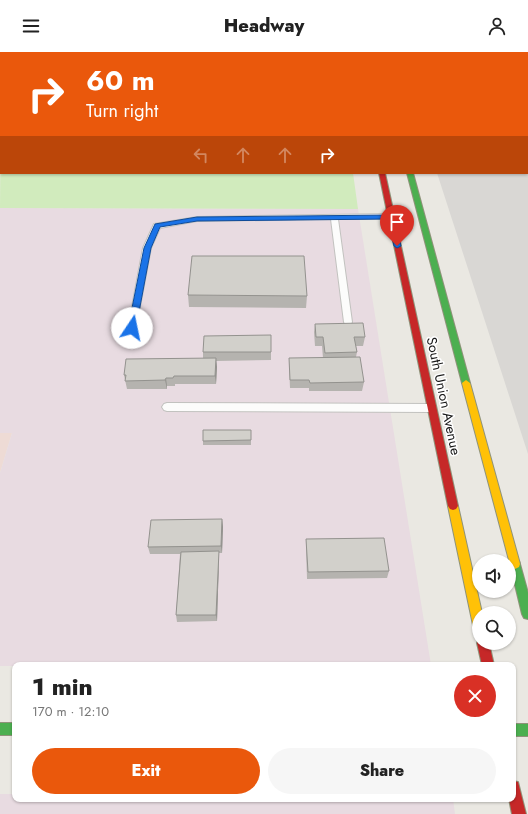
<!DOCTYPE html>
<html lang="en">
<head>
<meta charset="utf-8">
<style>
	:root { --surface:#fff; --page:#f6f6f6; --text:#222; --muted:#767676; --accent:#ea580c }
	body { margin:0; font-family:Jost,sans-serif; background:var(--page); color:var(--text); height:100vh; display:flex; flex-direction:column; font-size:15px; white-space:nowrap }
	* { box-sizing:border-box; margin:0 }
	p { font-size:13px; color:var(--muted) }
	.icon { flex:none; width:22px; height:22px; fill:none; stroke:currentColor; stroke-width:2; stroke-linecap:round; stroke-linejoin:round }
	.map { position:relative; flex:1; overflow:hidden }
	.panel { position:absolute; left:12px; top:610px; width:504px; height:140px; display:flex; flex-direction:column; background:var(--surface); border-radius:8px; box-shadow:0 1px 3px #0004 }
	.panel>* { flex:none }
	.guide { position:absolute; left:0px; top:0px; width:528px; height:122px; box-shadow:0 1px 3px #0004; background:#ea580c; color:#fff; overflow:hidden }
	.buttons { position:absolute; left:472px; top:502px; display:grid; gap:8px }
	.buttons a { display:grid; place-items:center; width:44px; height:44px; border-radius:50%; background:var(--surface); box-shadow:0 1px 3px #0004; font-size:20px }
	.pin { position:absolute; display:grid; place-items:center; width:34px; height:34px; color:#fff; margin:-41px -17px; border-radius:50% 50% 50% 0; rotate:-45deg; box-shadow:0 0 4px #0007 }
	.pin .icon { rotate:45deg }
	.me { position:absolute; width:44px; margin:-22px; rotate:11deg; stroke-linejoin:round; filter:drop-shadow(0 0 3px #0008) }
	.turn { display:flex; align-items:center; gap:14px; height:84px; padding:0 20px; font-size:18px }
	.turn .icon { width:52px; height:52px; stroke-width:2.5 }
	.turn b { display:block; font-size:28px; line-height:34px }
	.lanes { display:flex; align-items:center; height:38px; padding:0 20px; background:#0003; justify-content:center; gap:20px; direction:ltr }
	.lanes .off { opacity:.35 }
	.round { display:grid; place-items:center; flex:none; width:42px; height:42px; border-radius:21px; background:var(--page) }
	.headline { display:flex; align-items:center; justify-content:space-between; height:68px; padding:0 20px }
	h1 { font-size:24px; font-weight:800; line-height:30px }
	.button { display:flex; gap:8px; margin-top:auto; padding:8px 20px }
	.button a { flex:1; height:46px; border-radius:24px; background:var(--accent); color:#fff; font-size:16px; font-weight:800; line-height:46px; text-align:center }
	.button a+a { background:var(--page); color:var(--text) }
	header { display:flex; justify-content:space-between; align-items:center; height:52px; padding:0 20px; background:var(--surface); font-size:18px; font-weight:800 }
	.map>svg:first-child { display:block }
	.residential { fill:#d9d7d4 }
	.commercial { fill:#eedbd5 }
	.industrial { fill:#e8dbe1 }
	.grass { fill:#d1ebbd }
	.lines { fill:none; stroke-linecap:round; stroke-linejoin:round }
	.lane-casing { stroke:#c2c2bf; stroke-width:2 }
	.fast-casing { stroke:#8f937a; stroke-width:2 }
	.slow-casing { stroke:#8f937a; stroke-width:2 }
	.jam-casing { stroke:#8f937a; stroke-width:2 }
	.lane { fill:#fcfcfb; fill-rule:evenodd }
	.fast { fill:#4caf50; fill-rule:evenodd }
	.slow { fill:#ffc107; fill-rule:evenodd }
	.jam { fill:#c62828; fill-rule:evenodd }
	.wall { fill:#b5b3af }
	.shaded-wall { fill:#93928e }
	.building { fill:#d2d0cb; stroke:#93928e }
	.route { fill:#1a73e8; stroke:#114b97 }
	.labels { text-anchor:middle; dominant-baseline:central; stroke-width:3; stroke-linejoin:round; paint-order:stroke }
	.street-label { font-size:14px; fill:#1b1b1b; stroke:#fff }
</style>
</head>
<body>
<header><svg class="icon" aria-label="menu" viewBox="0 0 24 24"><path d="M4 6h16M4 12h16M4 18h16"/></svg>Headway<svg class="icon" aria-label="person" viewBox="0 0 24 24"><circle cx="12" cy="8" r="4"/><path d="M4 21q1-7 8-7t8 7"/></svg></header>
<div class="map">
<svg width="528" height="762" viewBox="0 0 528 762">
	<rect width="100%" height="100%" fill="#eae8e2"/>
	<path class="residential" d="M399,0h129v402l-91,-281h90v-120z"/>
	<path class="commercial" d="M0,381h12l-12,40z"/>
	<g class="industrial">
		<path d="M0,156l358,1 73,456 -431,1v-193l12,-40h-12z"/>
		<path d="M0,742h15v5h438l2,15h-455z"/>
	</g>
	<path class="grass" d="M1,41v80h352l5,36 -358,-1z"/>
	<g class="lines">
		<defs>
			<g id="lane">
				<path d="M391,162l4,2 -1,2 -56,1 14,103 -1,2h-6l-1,-2 -13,-103 -134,2 -37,7 -9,20 -15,80 -4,3 -4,-3 15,-80 11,-24 43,-7z"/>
				<path d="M167,351l264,1 3,1 2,3 -2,3 -3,1 -264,-1 -3,-1 -2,-3 2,-3z"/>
			</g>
			<g id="fast">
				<rect x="354" y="0" width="4" height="1"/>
				<rect x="376" y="0" width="4" height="1"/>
				<path d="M407,121h6l57,210 -4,3 -4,-3z"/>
				<path d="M515,507l4,2 1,3 8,29v26l-4,-1 -2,-4 -12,-50 1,-3z"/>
				<rect x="0" y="671" width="15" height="12"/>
				<rect x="513" y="672" width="15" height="12"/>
			</g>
			<g id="slow">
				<path d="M466,328l4,3 50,181 -1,3 -4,2 -4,-2 -1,-3 -48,-181z"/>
				<path d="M453,450l3,1 2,3 24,107h-3v17l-4,-1 -2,-4 -25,-119 2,-3z"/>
			</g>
			<g id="jam">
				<path d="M379,121h6l73,333 -2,3 -3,1 -3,-1 -2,-3z"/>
				<path d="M479,587v4h10l5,22h-12l-5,-22z"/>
				<path d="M513,729l5,1 8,32h-14l-3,-15h4z"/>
			</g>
		</defs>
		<use href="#lane" class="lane-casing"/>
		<use href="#fast" class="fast-casing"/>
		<use href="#slow" class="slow-casing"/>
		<use href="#jam" class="jam-casing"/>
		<use href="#lane" class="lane"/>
		<use href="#fast" class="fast"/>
		<use href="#slow" class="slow"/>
		<use href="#jam" class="jam"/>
	</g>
	<g class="wall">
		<path d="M0,0h10v1h-9v19h-1z"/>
		<rect x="24" y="0" width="15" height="1"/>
		<path d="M49,0h161l-1,1h-160z"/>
		<rect x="217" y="0" width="96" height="1"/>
		<path d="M188,243l119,1 -1,12 -117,-1z"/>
		<path d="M315,272l50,13 -2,9h-7l1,6 -1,5 8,25 -2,9h-53v-3h-19l-1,-22v-8h34l-1,-12h-7l-1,-14z"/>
		<path d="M203,300h68v8l-55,1 1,6 -1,17h-41v2h-8v3h-40l-3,-14 79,-16z"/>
		<path d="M251,378v15h-48v-4z"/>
		<path d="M222,467l1,8 -1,26h-3v6l-2,62 -40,1 -1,-7 4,-61h-30l-2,-7z"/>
		<path d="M306,487l83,32 -2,7 -80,1 -1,-33z"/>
	</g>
	<g class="shaded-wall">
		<path d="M216,306l1,9 -1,17 -1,-8z"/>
		<path d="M166,326l1,8v3l-2,-9z"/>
		<path d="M222,467l1,8 -1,26 -1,-7z"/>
		<path d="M219,499v8l-2,62 -1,-6z"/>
	</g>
	<g class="building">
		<rect x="0" y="7" width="1" height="6"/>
		<path d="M192,204h112l3,40 -119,-1z"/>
		<path d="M363,271l2,14h-11l3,15 -32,1 -2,-16h-7l-1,-13z"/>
		<path d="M271,283v17h-68l1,-16z"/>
		<path d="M360,305l4,25 -54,1 -1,-3h-19l-1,-22z"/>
		<path d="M216,306l-1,18h-41l-1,2h-7l-1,2 -40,1 1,-6h-2l2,-16z"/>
		<path d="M203,378h48v10l-48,1z"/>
		<path d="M222,467l-1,27 -73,1 3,-27z"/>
		<path d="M384,486l5,33 -81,1 -2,-33z"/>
		<path d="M219,499l-3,64h-40l5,-63z"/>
	</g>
	<path class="route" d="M391,163l3,1 7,30 -4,2 -3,-2 -6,-27 -191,2 -37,6 -9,21 -15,80 -4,3 -4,-3 16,-80 11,-24 42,-7z"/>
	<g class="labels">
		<g class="street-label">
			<text transform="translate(444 344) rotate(78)">South Union Avenue</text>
		</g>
	</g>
</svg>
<div class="buttons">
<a><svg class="icon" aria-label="sound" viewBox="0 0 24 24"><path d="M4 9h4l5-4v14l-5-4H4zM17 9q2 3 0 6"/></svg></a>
<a><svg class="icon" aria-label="search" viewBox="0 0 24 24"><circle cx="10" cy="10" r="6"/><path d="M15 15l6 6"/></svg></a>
</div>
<div class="pin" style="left:397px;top:194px;background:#d93025"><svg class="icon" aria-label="arrive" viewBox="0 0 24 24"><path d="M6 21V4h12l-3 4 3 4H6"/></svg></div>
<svg class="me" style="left:132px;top:276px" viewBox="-20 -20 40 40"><circle r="19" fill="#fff"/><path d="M0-13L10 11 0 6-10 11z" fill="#1a73e8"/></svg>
<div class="guide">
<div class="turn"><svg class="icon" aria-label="right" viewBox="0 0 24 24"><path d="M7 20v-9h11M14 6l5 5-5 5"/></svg><div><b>60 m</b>Turn right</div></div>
<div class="lanes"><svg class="icon off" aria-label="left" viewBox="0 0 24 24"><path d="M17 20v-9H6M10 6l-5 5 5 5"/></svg><svg class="icon off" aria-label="ahead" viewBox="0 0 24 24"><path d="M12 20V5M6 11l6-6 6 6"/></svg><svg class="icon off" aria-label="ahead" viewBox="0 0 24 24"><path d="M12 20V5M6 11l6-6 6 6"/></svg><svg class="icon" aria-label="right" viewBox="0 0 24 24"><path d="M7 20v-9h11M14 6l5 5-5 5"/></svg></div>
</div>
<section class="panel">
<div class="headline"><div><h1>1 min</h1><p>170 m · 12:10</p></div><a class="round" style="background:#d93025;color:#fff"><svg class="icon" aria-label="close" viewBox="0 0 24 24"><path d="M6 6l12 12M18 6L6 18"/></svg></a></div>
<div class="button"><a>Exit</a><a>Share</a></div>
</section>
</div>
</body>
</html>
